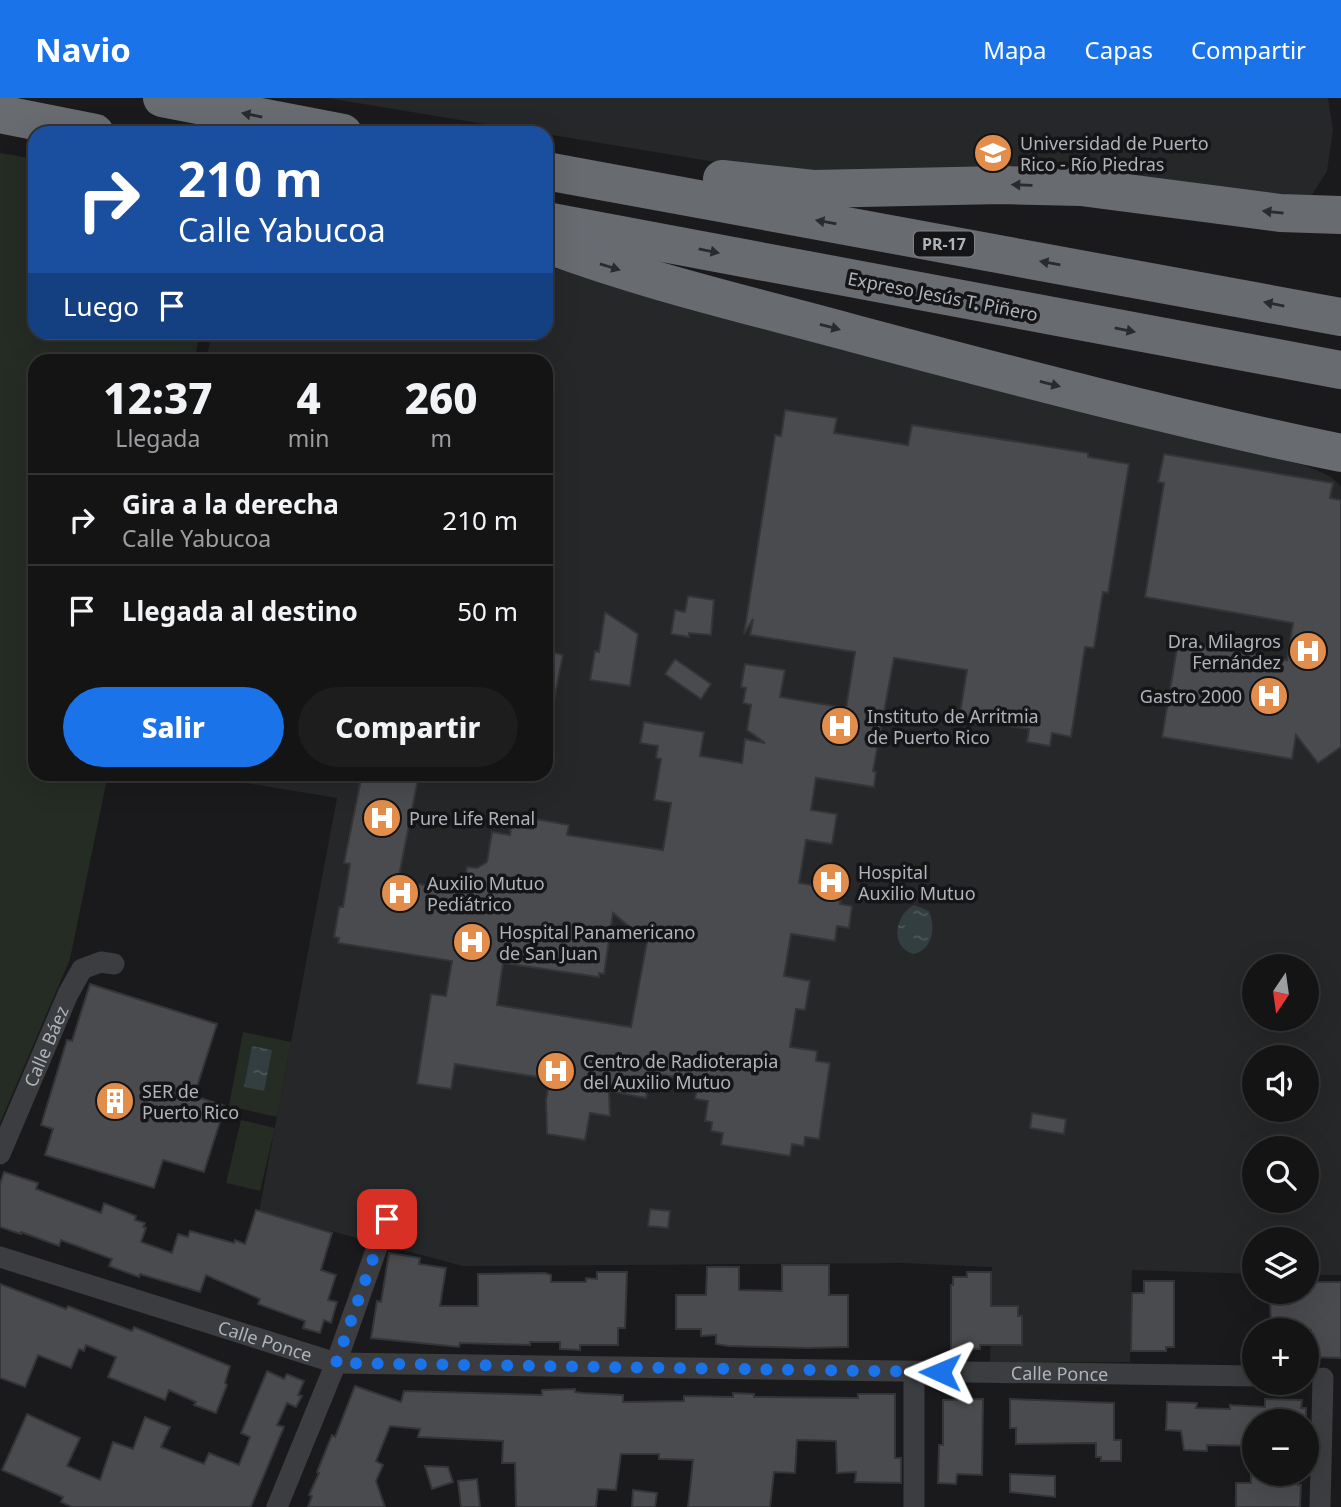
<!DOCTYPE html>
<html lang="es">
<head>
<meta charset="utf-8">
<style>
	:root { --surface:#141415; --page:#1d1d1e; --text:#f1f3f6; --muted:#9d9ea0; --line:#333334; --accent:#1a73e8 }
	body { margin:0; font-family:"Noto Sans",sans-serif; background:var(--page); color:var(--text); height:100vh; display:flex; flex-direction:column; font-size:26px; white-space:nowrap }
	* { box-sizing:border-box; margin:0 }
	p { font-size:23px; color:var(--muted) }
	.icon { flex:none; width:38px; height:38px; fill:none; stroke:currentColor; stroke-width:2; stroke-linecap:round; stroke-linejoin:round }
	.map { position:relative; flex:1; overflow:hidden }
	.panel { position:absolute; left:28px; top:256px; width:525px; height:427px; display:flex; flex-direction:column; background:var(--surface); border-radius:21px; box-shadow:0 7px 28px #0002,0 0 0 2px var(--line) }
	.panel>* { flex:none }
	.banner { position:absolute; left:28px; top:28px; width:525px; height:214px; border-radius:21px; box-shadow:0 7px 28px #0002,0 0 0 2px var(--line); background:#1a4fa0; color:#fff; overflow:hidden }
	.needle { width:46px; rotate:193deg }
	.tools { position:absolute; left:1242px; top:856px; display:grid; gap:14px }
	.tools a { display:grid; place-items:center; width:77px; height:77px; border-radius:50%; background:var(--surface); box-shadow:0 7px 28px #0002,0 0 0 2px var(--line); font-size:35px }
	.pin { position:absolute; display:grid; place-items:center; width:60px; height:60px; color:#fff; margin:-30px; border-radius:14px; box-shadow:0 4px 10px #0006 }
	.me { position:absolute; width:77px; margin:-38px; rotate:271deg; stroke-linejoin:round; filter:drop-shadow(0 0 5px #0008) }
	.turn { display:flex; align-items:center; gap:24px; height:147px; padding:0 35px; font-size:32px }
	.turn .icon { width:91px; height:91px; stroke-width:2.5 }
	.turn b { display:block; font-size:49px; line-height:60px }
	.then { display:flex; align-items:center; height:66px; padding:0 35px; background:#0003; gap:14px; font-size:26px }
	.eta { display:flex; justify-content:space-evenly; align-items:center; height:119px; text-align:center }
	.eta b { font-size:42px; font-weight:800; line-height:49px }
	.cta { display:flex; gap:14px; margin-top:auto; padding:14px 35px }
	.cta a { flex:1; height:80px; border-radius:42px; background:var(--accent); color:#fff; font-size:28px; font-weight:800; line-height:80px; text-align:center }
	.cta a+a { background:var(--page); color:var(--text) }
	ul { padding:0; list-style:none }
	li { display:flex; align-items:center; gap:21px; height:91px; padding:0 35px; border-top:2px solid var(--line) }
	li div { flex:1 }
	li b { display:block; font-size:26px }
	li em { font-style:normal }
	header { display:flex; align-items:center; gap:42px; box-sizing:border-box; height:98px; padding:0 35px; background:var(--accent); color:#fff }
	header strong { font-size:33px }
	nav { display:flex; gap:38px; margin-inline-start:auto; font-size:24px }
	.map>svg:first-child { display:block }
	.built { fill:#262729; fill-rule:evenodd }
	.pitch { fill:#252c24 }
	.water { fill:url(#water-ripples) }
	.building { fill:#494b4e; stroke:#343538; stroke-width:2; fill-rule:evenodd }
	.lines { fill:none; stroke-linecap:round; stroke-linejoin:round }
	.street { stroke:#3b3d40; stroke-width:21 }
	.highway { stroke:#686c71; stroke-width:38 }
	.oneway { fill:#2a2b2e }
	.route { stroke:#1a73e8; stroke-width:12; stroke-dasharray:0 21.6 }
	.labels { text-anchor:middle; dominant-baseline:central; stroke-width:7; stroke-linejoin:round; paint-order:stroke }
	.shield { fill:#151517; stroke:#808489; stroke-width:2 }
	.shield-label { font-size:16px; font-weight:bold; fill:#aeb4ba }
	.poi-label { font-size:18px; fill:#aeb4ba; stroke:#151517; text-anchor:start }
	.street-label { font-size:18px; fill:#aeb4ba; stroke:#151517 }
</style>
</head>
<body>
<header>
<strong>Navio</strong>
<nav><a>Mapa</a><a>Capas</a><a>Compartir</a></nav>
</header>
<div class="map">
<svg width="1341" height="1409" viewBox="0 0 1341 1409">
	<defs>
		<pattern id="water-ripples" width="26" height="14" patternUnits="userSpaceOnUse" patternTransform="scale(1.75)"><rect width="26" height="14" fill="#333e41"/><path d="M2 4q2-2 4 0t4 0M15 11q2-2 4 0t4 0" fill="none" stroke="#4e585a"/></pattern>
	</defs>
	<rect width="100%" height="100%" fill="#1a1a1c"/>
	<g class="built">
		<path d="M327,0h1001l5,32 -6,41 -15,24 -18,9 -475,-25z"/>
		<path d="M546,168l760,200 24,10 11,10v789h-34v-36h-52v35l-123,-4 -2,92h-140l2,-95 -88,-4 -441,3 -204,-54 78,-414 -146,-24h355v-414h-340l6,-27 334,-1zM1255,868h52v52h-52zM1255,959h52v53h-52zM1255,1050h52v52h-52z"/>
	</g>
	<g class="pitch">
		<path d="M0,55l35,6v173l165,1 -6,27h-159v414h73l-38,185 -70,164z"/>
		<path d="M243,934l48,10 -14,75 -48,-11z"/>
		<path d="M241,1022l34,8 -15,63 -34,-8z"/>
	</g>
	<g class="water">
		<path d="M914,807l15,6c7,16 4,39 -16,43 -24,-8 -18,-39 1,-49z"/>
		<path d="M252,948l20,4 -8,41 -20,-4z"/>
	</g>
	<g class="building">
		<path d="M785,312l52,8 -3,15 74,12 4,-20 176,28v4l41,7 -21,129 -5,-1 -9,56 -9,-1 -14,90 -19,-4 -2,13 -23,-4 2,-13 -70,-10 8,-49 -73,-12 -21,113 3,1 -2,15 -58,-9 -5,32 26,4 -5,30 -26,-4 -7,43 43,7 -2,14 12,2 -3,22 -12,-2 -2,15 -44,-7 -7,42 26,5 -5,29 -9,-1 -6,38 27,4 -1,10 14,2 -11,76 -14,-2 -1,9 -12,-2 -2,12 -69,-11 2,-12 -12,-2 1,-9 -7,-1 3,-20 -13,-2 3,-18 -48,-8 -4,25 -37,-7 1,25 -20,-3 -5,27 -38,-6 -1,-34 4,-21 -95,-15 -4,25 -34,-5 14,-90 15,2 6,-35 -114,-18 1,-5 -5,-1 5,-30h4l7,-43 -6,-1 18,-89h57l-21,107 65,10 4,-24 10,1 10,-6 5,-30 18,3 1,-9 22,3 2,-10 34,6 -2,10 96,15 8,-47 -17,-3 7,-41 -5,-1 2,-12 -18,-3 4,-21 60,10 -4,24 42,7 3,-24 20,4 -18,-13 4,-25 -8,-2 3,-15 -5,-1 4,-23 40,6 -5,27 66,11 9,-56 -105,-17 3,-16 -9,15 31,-199 6,1zM613,815l34,29 -16,85 -134,-22 6,-42 96,14v-4l5,1z"/>
		<path d="M1164,356l169,29 -3,15 11,2v247l-23,16 -22,-28 -4,24 -130,-22 16,-95 109,18 6,-37 -148,-26 19,-114 -6,-1z"/>
		<path d="M688,498l26,4 -3,35 -22,-2v4l-18,-3 4,-24 10,2z"/>
		<path d="M605,514l33,22 -8,52 -40,-6 5,-29 4,1z"/>
		<path d="M546,553l17,4 -10,50 -7,-1z"/>
		<path d="M675,561l36,25 -10,15 -36,-25z"/>
		<path d="M90,886l127,40 -23,72 31,10 -21,66 -41,-12 -9,28 -109,-33 8,-26 -12,-4 26,-85 5,1z"/>
		<path d="M1032,1015l34,6 -2,15 -34,-6z"/>
		<path d="M4,1074l34,11 -2,6 65,24 3,-10 32,13 -1,4 10,3 -2,4 3,1 -5,14 31,11 6,-19 10,3 2,-6 44,12 1,-3 10,4 11,-34 76,23 -11,37 15,5 -8,25 9,2 -6,21 -7,-3 -4,13 -17,-5 2,-7 -47,-17 2,-5 -54,-24 -6,17 -60,-18 -1,3 -30,-11 3,-7 -51,-19 -2,6 -38,-14v2l-21,-7v-43z"/>
		<path d="M650,1111l20,2 -2,17 -20,-2z"/>
		<path d="M389,1155l31,5 -1,6 27,4 -6,38h38v-32l67,-1 6,2v7h35v-4l11,1v-7h30l-2,56h-7v17h-38v5l-20,-1v-7h-30v3l-70,-2 -1,4 -88,-9 6,-37 4,1z"/>
		<path d="M782,1167h47v30h19v52l-41,1 -79,-2 -12,-2v-9l-15,1v-7h-25v-34h30l1,-28h32v23l43,1z"/>
		<path d="M967,1174h24v34h27v10h4v29h-42v4l-29,1v-65h2v-8h14z"/>
		<path d="M1144,1183h30v66h-8v4h-35l1,-58h12z"/>
		<path d="M1311,1184h30v76l-30,-1v-27h-40l-1,-38h40z"/>
		<path d="M0,1186l66,25 2,-3 64,25 2,-4 96,39 -5,17 2,2 -11,28 -22,-8 2,-3 -27,-12 -4,10 -57,-23 8,-20 -30,-12 -2,6 -5,-2 -8,19 -33,-13 -13,32 -25,-9z"/>
		<path d="M267,1273l17,8 3,-5 17,7 -6,14 4,1 -6,11 -9,-4 -10,22 7,2 -33,80h-179l-11,-5 2,-5 -61,-27 25,-56 53,24 -13,28 33,14 13,-38 20,7 12,-32 25,10 -9,20 43,17 5,-11 30,12 11,-28 -9,-4z"/>
		<path d="M355,1288l46,16 3,-11 138,4v-5l33,-1v3l8,1 40,2v7l61,-1v-5l49,1v-4l21,1v3l104,1v-4h37v64h6v25l-46,-1 1,-10 -19,1 -1,-32 -39,-1 -2,33 -21,-1 -4,35h-82l5,-47 -34,-1v-5h-38l-5,36 -18,-1 -2,18h-80l-1,-44h-13l1,-22 -85,-4 2,-8 -30,-3 -14,35 7,4 -7,16 9,26h-77l4,-11 -3,-1 10,-22 -2,-1 15,-37 3,2z"/>
		<path d="M983,1301l-1,76 -25,-1 -1,10 -18,-1 1,-38h4v-45z"/>
		<path d="M1010,1301l104,4v37h7v21h-20v-4h-5v-14l-80,1v-16h-6z"/>
		<path d="M1265,1301l37,1 -1,8h5v13h-51v25l-48,-1v6l-23,-1 -3,-19 -15,-1 1,-28 30,1 -1,5 34,1v-4l35,2z"/>
		<path d="M425,1368l23,1 5,15 -21,7z"/>
		<path d="M1010,1376l45,2v21l-45,-5z"/>
		<path d="M1251,1376h47v11h3l-1,22h-64v-24h15z"/>
		<path d="M477,1381l3,28h-19l-3,-26z"/>
		<path d="M633,1392l24,3 -2,14h-23z"/>
	</g>
	<g class="lines">
		<g class="street">
			<path id="s1" d="M0,1056l68,-160 14,-25 19,-7 13,2"/>
			<path id="s2" d="M0,1159l336,106 919,13"/>
			<path d="M277,1409l59,-144 51,-144"/>
			<path d="M914,1409v-135"/>
			<path d="M1320,1409l3,-129"/>
		</g>
		<g class="highway">
			<path d="M162,0l181,35"/>
			<path d="M0,16l95,19"/>
			<path d="M546,73l795,146"/>
			<path d="M722,81l91,10 188,-4 80,2 199,26 61,2"/>
			<path d="M546,123l795,149"/>
			<path d="M546,146c99,37 203,61 306,89 161,43 325,86 489,120"/>
		</g>
	</g>
	<defs><path id="oneway-solid" d="M-6-.8H1V-3.2L6.5 0L1 3.2V.8H-6Z" transform="scale(1.75)"/></defs>
	<g class="oneway">
		<use href="#oneway-solid" transform="translate(252 17) rotate(-169)"/>
		<use href="#oneway-solid" transform="translate(1022 87) rotate(-178)"/>
		<use href="#oneway-solid" transform="translate(1273 114) rotate(-174)"/>
		<use href="#oneway-solid" transform="translate(826 124) rotate(-170)"/>
		<use href="#oneway-solid" transform="translate(709 153) rotate(11)"/>
		<use href="#oneway-solid" transform="translate(1050 165) rotate(-170)"/>
		<use href="#oneway-solid" transform="translate(610 169) rotate(17)"/>
		<use href="#oneway-solid" transform="translate(1274 206) rotate(-169)"/>
		<use href="#oneway-solid" transform="translate(830 229) rotate(15)"/>
		<use href="#oneway-solid" transform="translate(1125 232) rotate(11)"/>
		<use href="#oneway-solid" transform="translate(1050 286) rotate(14)"/>
	</g>
	<g class="lines">
		<path class="route" d="M387,1121l-51,144 604,9"/>
	</g>
	<defs>
		<symbol id="university-disc" viewBox="-11 -11 22 22"><circle r="9.5" fill="#e28d4b" stroke="#151517"/><path d="M0-5L7-2L0 1L-7-2ZM-4 1L0 2.5L4 1V4Q0 6-4 4Z" fill="#fff"/></symbol>
		<symbol id="hospital-disc" viewBox="-11 -11 22 22"><circle r="9.5" fill="#e28d4b" stroke="#151517"/><path d="M-5-5h3v3.5h4V-5h3V5h-3V1.5h-4V5h-3Z" fill="#fff"/></symbol>
		<symbol id="building-disc" viewBox="-11 -11 22 22"><circle r="9.5" fill="#e28d4b" stroke="#151517"/><path d="M-4-6H4V6H1V3H-1V6H-4ZM-2.5-4.3h1.7v1.8h-1.7ZM.8-4.3h1.7v1.8H.8ZM-2.5-1h1.7V.8h-1.7ZM.8-1h1.7V.8H.8Z" fill="#fff"/></symbol>
	</defs>
	<g fill-rule="evenodd">
		<use href="#university-disc" x="971" y="33" width="44" height="44"/>
		<use href="#hospital-disc" x="1286" y="531" width="44" height="44"/>
		<use href="#hospital-disc" x="1247" y="576" width="44" height="44"/>
		<use href="#hospital-disc" x="818" y="606" width="44" height="44"/>
		<use href="#hospital-disc" x="360" y="698" width="44" height="44"/>
		<use href="#hospital-disc" x="809" y="762" width="44" height="44"/>
		<use href="#hospital-disc" x="378" y="773" width="44" height="44"/>
		<use href="#hospital-disc" x="450" y="822" width="44" height="44"/>
		<use href="#hospital-disc" x="534" y="951" width="44" height="44"/>
		<use href="#building-disc" x="93" y="981" width="44" height="44"/>
	</g>
	<g class="labels">
		<rect class="shield" x="914" y="133.5" width="60" height="25" rx="5"/>
		<g class="shield-label">
			<text x="944" y="146">PR-17</text>
		</g>
		<g class="poi-label">
			<text x="1020" y="45">Universidad de Puerto<tspan x="1020" dy="21">Rico - Río Piedras</tspan></text>
			<text x="1281" y="543" text-anchor="end">Dra. Milagros<tspan x="1281" dy="21">Fernández</tspan></text>
			<text x="1242" y="598" text-anchor="end">Gastro 2000</text>
			<text x="867" y="618">Instituto de Arritmia<tspan x="867" dy="21">de Puerto Rico</tspan></text>
			<text x="409" y="720">Pure Life Renal</text>
			<text x="858" y="774">Hospital<tspan x="858" dy="21">Auxilio Mutuo</tspan></text>
			<text x="427" y="785">Auxilio Mutuo<tspan x="427" dy="21">Pediátrico</tspan></text>
			<text x="499" y="834">Hospital Panamericano<tspan x="499" dy="21">de San Juan</tspan></text>
			<text x="583" y="963">Centro de Radioterapia<tspan x="583" dy="21">del Auxilio Mutuo</tspan></text>
			<text x="142" y="993">SER de<tspan x="142" dy="21">Puerto Rico</tspan></text>
		</g>
		<g class="street-label">
			<text transform="translate(943 198) rotate(11)">Expreso Jesús T. Piñero</text>
			<text stroke="none"><textPath href="#s1" startOffset="117">Calle Báez</textPath></text>
			<text stroke="none"><textPath href="#s2" startOffset="278">Calle Ponce</textPath></text>
			<text stroke="none"><textPath href="#s2" startOffset="1076">Calle Ponce</textPath></text>
		</g>
	</g>
</svg>
<div class="tools">
<a><svg class="needle" viewBox="-14 -14 28 28"><path d="M0-13l5 13h-10z" fill="#e53935"/><path d="M0 13l5-13h-10z" fill="#9d9ea0"/></svg></a>
<a><svg class="icon" aria-label="sound" viewBox="0 0 24 24"><path d="M4 9h4l5-4v14l-5-4H4zM17 9q2 3 0 6"/></svg></a>
<a><svg class="icon" aria-label="search" viewBox="0 0 24 24"><circle cx="10" cy="10" r="6"/><path d="M15 15l6 6"/></svg></a>
<a><svg class="icon" aria-label="layers" viewBox="0 0 24 24"><path d="M12 4l9 5-9 5-9-5zM3 14l9 5 9-5"/></svg></a>
<a>+</a>
<a>−</a>
</div>
<div class="pin" style="left:387px;top:1121px;background:#d93025"><svg class="icon" aria-label="arrive" viewBox="0 0 24 24"><path d="M6 21V4h12l-3 4 3 4H6"/></svg></div>
<svg class="me" style="left:940px;top:1274px" viewBox="-20 -20 40 40"><path d="M0-17L14 15 0 8-14 15z" fill="#1a73e8" stroke="#fff" stroke-width="4"/></svg>
<div class="banner">
<div class="turn"><svg class="icon" aria-label="right" viewBox="0 0 24 24"><path d="M7 20v-9h11M14 6l5 5-5 5"/></svg><div><b>210 m</b>Calle Yabucoa</div></div>
<div class="then">Luego<svg class="icon" aria-label="arrive" viewBox="0 0 24 24"><path d="M6 21V4h12l-3 4 3 4H6"/></svg></div>
</div>
<section class="panel">
<div class="eta">
<div><b>12:37</b><p>Llegada</p></div>
<div><b>4</b><p>min</p></div>
<div><b>260</b><p>m</p></div>
</div>
<ul>
<li><svg class="icon" aria-label="right" viewBox="0 0 24 24"><path d="M7 20v-9h11M14 6l5 5-5 5"/></svg><div><b>Gira a la derecha</b><p>Calle Yabucoa</p></div><em>210 m</em></li>
<li><svg class="icon" aria-label="arrive" viewBox="0 0 24 24"><path d="M6 21V4h12l-3 4 3 4H6"/></svg><div><b>Llegada al destino</b></div><em>50 m</em></li>
</ul>
<div class="cta"><a>Salir</a><a>Compartir</a></div>
</section>
</div>
</body>
</html>
